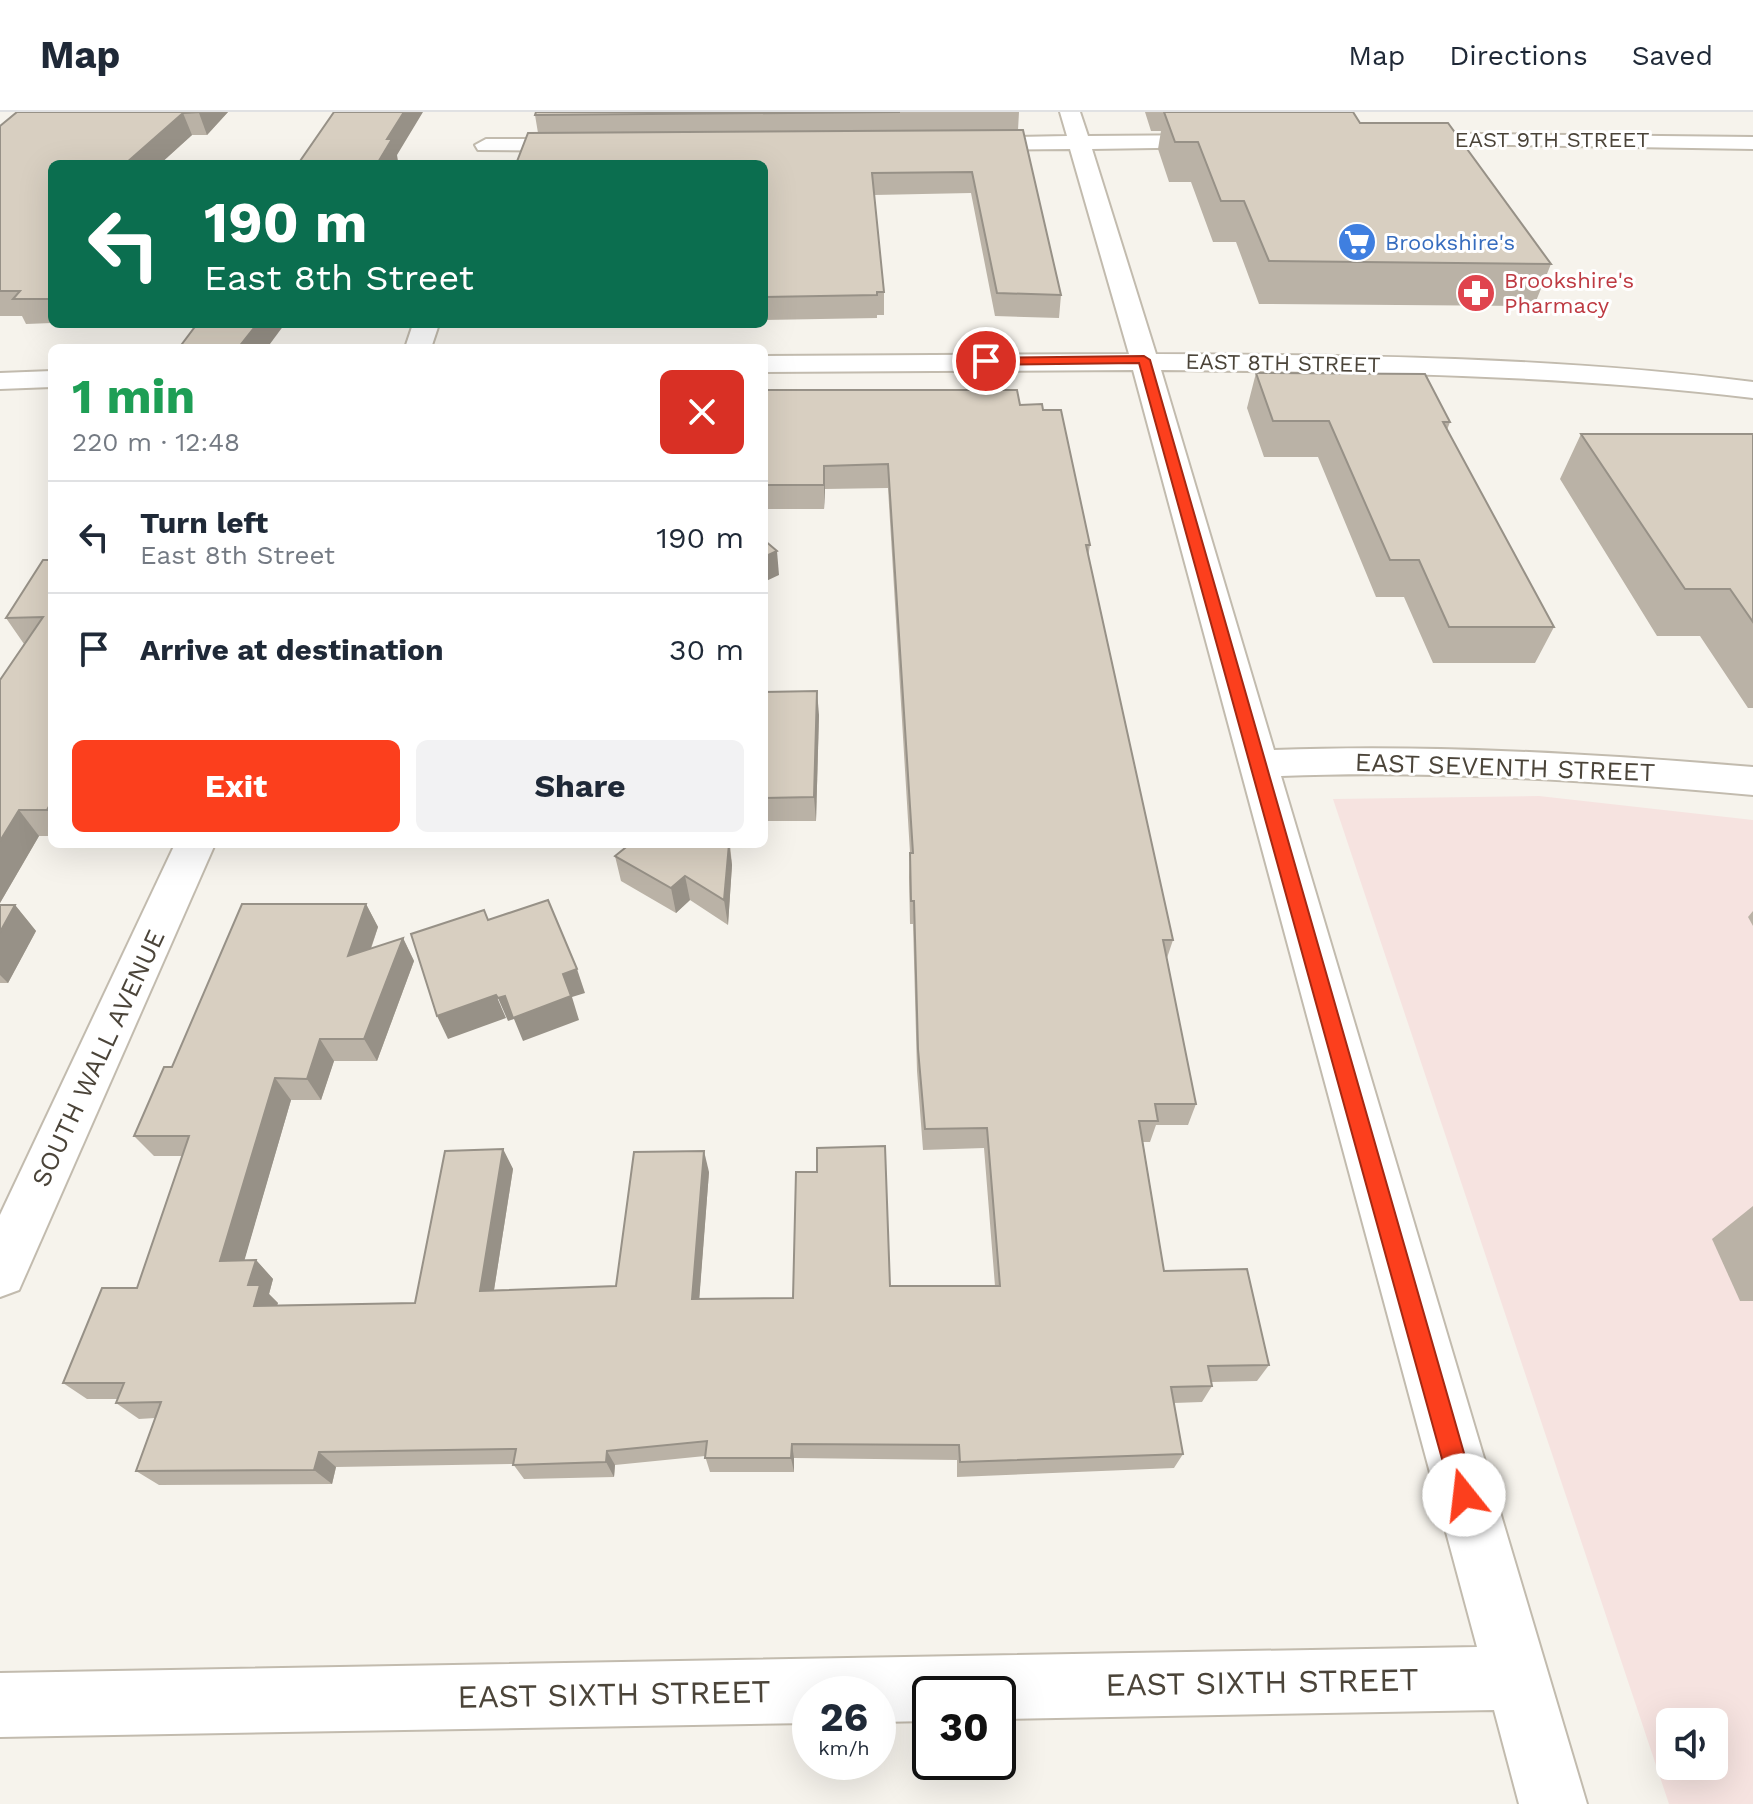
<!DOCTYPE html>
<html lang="en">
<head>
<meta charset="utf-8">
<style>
	:root { --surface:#fff; --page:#f2f2f3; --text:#1f2937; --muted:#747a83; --line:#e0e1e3; --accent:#fc3f1d }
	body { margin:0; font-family:"Work Sans",sans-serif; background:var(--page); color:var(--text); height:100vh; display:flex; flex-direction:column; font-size:30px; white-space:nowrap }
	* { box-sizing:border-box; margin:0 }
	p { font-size:26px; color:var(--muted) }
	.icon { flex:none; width:44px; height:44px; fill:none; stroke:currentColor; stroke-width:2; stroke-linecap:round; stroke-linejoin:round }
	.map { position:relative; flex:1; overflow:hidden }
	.panel { position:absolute; left:48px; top:232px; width:720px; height:504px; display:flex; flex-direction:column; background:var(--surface); border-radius:12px; box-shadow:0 8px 32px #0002 }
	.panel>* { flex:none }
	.banner { position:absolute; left:48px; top:48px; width:720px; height:168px; border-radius:12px; box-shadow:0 8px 32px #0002; background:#0b6e4f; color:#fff; overflow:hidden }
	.tools { position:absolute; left:1656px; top:1596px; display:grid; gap:16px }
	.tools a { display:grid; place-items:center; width:72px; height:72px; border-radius:12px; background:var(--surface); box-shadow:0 8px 32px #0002; font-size:40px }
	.speed { position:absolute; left:792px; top:1564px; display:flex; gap:16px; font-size:40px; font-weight:700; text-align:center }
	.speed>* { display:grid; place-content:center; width:104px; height:104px; border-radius:50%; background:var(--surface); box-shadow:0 8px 32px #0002; line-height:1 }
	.speed small { font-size:20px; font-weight:400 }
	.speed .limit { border:4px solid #111; border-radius:12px; background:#fff; color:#111 }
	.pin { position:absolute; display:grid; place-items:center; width:68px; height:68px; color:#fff; margin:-34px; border:4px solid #fff; border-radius:50%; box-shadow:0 2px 8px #0007 }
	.me { position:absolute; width:88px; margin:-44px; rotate:344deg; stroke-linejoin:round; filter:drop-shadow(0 0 6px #0008) }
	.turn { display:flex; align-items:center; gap:28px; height:168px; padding:0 24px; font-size:36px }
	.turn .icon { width:104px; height:104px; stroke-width:2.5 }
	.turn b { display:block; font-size:56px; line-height:68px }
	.round { display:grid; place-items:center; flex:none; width:84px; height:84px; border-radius:12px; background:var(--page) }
	.overview { display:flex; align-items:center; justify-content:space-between; height:136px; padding:0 24px }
	h1 { font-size:48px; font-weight:700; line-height:60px; color:#1e9e55 }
	.primary-button { display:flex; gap:16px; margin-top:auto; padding:16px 24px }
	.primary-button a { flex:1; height:92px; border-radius:12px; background:var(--accent); color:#fff; font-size:32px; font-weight:700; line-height:92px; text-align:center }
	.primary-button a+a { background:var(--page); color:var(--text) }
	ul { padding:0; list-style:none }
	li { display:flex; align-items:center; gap:24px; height:112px; padding:0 24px; border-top:2px solid var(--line) }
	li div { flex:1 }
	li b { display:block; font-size:30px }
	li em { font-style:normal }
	header { display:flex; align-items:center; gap:48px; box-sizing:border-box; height:112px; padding:0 40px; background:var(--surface); border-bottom:2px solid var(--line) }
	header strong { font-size:38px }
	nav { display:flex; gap:44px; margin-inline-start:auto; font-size:28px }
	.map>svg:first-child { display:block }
	.medical { fill:#f6e3e0; fill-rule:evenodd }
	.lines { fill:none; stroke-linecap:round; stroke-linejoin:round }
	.street-casing { stroke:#c2bbae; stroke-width:4 }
	.street { fill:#fff; fill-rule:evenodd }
	.wall { fill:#bab2a6 }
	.shaded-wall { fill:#979187 }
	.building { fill:#d8cfc1; stroke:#979187; stroke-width:2 }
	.route { fill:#fc3f1d; stroke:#a42913; stroke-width:2 }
	.labels { text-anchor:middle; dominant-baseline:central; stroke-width:6; stroke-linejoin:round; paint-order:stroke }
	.far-street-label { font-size:22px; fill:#4b4439; stroke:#fff }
	.far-shop-label { font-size:22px; fill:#366cbe; stroke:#fff; text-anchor:start }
	.far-health-label { font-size:22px; fill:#be3a42; stroke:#fff; text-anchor:start }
	.street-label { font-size:26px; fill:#4b4439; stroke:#fff }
	.near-street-label { font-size:32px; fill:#4b4439; stroke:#fff }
</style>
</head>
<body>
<header>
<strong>Map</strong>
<nav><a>Map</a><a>Directions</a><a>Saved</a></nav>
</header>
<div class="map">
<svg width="1753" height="1692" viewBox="0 0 1753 1692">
	<rect width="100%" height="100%" fill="#f6f3ec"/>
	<path class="medical" d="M1539,684l214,24v984h-84l-336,-1005zM1670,1610h44v44h-44z"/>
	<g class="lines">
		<defs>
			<g id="street">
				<path d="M1060,0h20l8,24 131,-1 11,6 -11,6 -127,2 64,205c199,1 399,3 597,28v16c-196,-24 -395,-26 -592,-28l113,380c160,-6 319,4 479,17v28c-157,-14 -314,-25 -472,-19l306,1028h-68l-25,-94 -496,9v-25h-68v27l-52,1v-28h-68v29l-810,14v-64l1477,-26 -344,-1277 -369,2v-16l365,-2 -59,-205 -102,1 -11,-6 11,-6 99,-2z"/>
				<path d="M1399,21l354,4v12l-361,-6 -4,-4z"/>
				<path d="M486,27h97l11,6 -11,6 -105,-1 -3,-5z"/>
				<path d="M413,212h26l-8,24h-26z"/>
				<path d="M52,259v16l-52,2v-16z"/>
				<path d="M175,732h40l-196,446 -19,7v-82z"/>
			</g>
		</defs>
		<use href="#street" class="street-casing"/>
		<use href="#street" class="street"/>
	</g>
	<g class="wall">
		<path d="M17,0h211l-21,23h-15l-32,29h-108v159l-26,1 -4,-8h-22v-190z"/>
		<path d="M536,0h483l-1,18 43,165 -2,23 -64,-2 -24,-123 -97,2 10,97v23h-7v3l-113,2v-156l-226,-31 -3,-18z"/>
		<path d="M1145,0h208l7,11 191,141 -17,42 -275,-2 -23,-62h-23l-22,-60h-22l-11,-33 3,-18h-10z"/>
		<path d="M1256,261l194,49 -3,8 107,197 -19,36h-102l-29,-66h-28l-58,-140h-54l-17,-49z"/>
		<path d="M764,278l256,15 23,5 47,135 -2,12 85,383 -6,18 29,146 -8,21h-32l-6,17h-7l21,129 105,94 -12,16 -46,1 1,4 -10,16 -28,1 9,51 -9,14 -217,9v-17l-163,-2v14h-84l-5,-16 -90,9 -1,12 -90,2 -11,-15 -177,3 -4,17 -173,1 -23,-14 19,-53 -16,1 -23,-16 2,-4h-31l-24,-16 74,-95 45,-132h-28l-20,-20 38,-69 194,-163 12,23 -7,22 32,-11 11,23 -37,100h-43l-13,39h-30l-47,160h12l17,19 -4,15 9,9 -1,2 138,-2 88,-154 10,20 -19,121 122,-4 93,-114 -10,127 94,-1 97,-12h105l-11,-138 -61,2 -6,-79 -4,-147h-3l-1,-47 1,-24 -22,-365 -63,1 -1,20h-60z"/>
		<path d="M1581,322h172v274h-5l-48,-72h-43l-97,-157z"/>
		<path d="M52,448v276h-13l-39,67v-223l24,-36 -18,-26z"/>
		<path d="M764,580l55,23 -3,106h-52z"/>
		<path d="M630,732h100l2,21 -4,60 -38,-25 -14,13 -55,-32 -6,-25z"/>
		<path d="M0,793h15l21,26 -28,52h-8z"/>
		<path d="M1753,799v15l-5,-9z"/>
		<path d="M1753,1094v95h-13l-28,-62z"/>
	</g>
	<g class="shaded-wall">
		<path d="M200,0h28l-21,23 -8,-22z"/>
		<path d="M404,0h19l-26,43 1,6 -2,3h-19l10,-25z"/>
		<path d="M183,1l9,22 -32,29h-35z"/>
		<path d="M257,212l27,1 -17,23h-29z"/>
		<path d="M824,354l1,23 -1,20z"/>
		<path d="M777,439l2,24 -15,7v-25z"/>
		<path d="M817,579l2,24 -3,106 -2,-24z"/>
		<path d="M52,689v15l-5,-6z"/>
		<path d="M19,698l20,26 -39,67v-62z"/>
		<path d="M729,732l3,21 -4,60 -4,-25z"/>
		<path d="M685,764l5,24 -14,13 -5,-25z"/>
		<path d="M366,792l12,23 -18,52 -12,-23z"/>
		<path d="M15,793l21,26 -28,52 -8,-8v-43z"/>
		<path d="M403,826l11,23 -37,100 -13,-22z"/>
		<path d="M577,857l8,24 -13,4 7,23 -56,21 -9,-22 -6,2 -10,-23z"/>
		<path d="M496,883l10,23 -58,21 -11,-23z"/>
		<path d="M320,927l14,22 -13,39 -14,-21z"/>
		<path d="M275,966l16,22 -52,179 -19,-18z"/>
		<path d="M503,1037l10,20 -22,140 -11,-18z"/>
		<path d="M704,1039l5,21 -11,144 -6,-17z"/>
		<path d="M256,1148l17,19 -4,15 9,9 -7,20 -17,-17 -6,-21z"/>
		<path d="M792,1332l2,14v14l-3,-14z"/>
		<path d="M607,1339l8,14 -1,12 -8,-15z"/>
		<path d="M319,1340l17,15 -4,17 -18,-14z"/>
	</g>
	<g class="building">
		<path d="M17,0h183l-17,1 -58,51h-73v135h-39l7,-8h-20v-165z"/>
		<path d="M334,0h70l-17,27h5l-15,25h-79z"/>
		<path d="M536,0h364l-365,3z"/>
		<path d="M1164,0h189l7,11h88l103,141 -282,-3 -25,-60h-23l-23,-59h-23z"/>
		<path d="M1023,18l38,165 -64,-2 -25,-121 -100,1 12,119h-7v3l-113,2v-133h-248l12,-31z"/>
		<path d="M197,212h60l-19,24h-59z"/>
		<path d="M1256,261l169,1 25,48h-7l111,205h-105l-30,-67h-29l-61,-139h-56z"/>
		<path d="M764,278h253l3,15 22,-1 1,6h18l29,135h-4l87,395h-10l33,164h-41l3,17h-19l25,150 83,-2 22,96 -61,1 4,20 -41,1 12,67 -223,8 -1,-17 -167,-1 -1,14h-86l2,-17 -100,10 -1,11 -93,3 3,-16 -197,3 -5,18 -178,1 25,-69 -45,1 8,-20h-61l39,-95h35l52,-152h-55l30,-69h8l70,-163h124l-18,52 55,-18 -39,101h-44l-13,40 -32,-1 -55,183 36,-1 -8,25h12l-6,21 161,-3 30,-152 58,-2 -23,142 136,-5 18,-134 70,-1 -12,148 101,-1 3,-126h21v-24l68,-2 5,140h110l-13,-158 -62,1 -7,-80 -4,-148h-3l-1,-48h3l-25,-389 -64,2v19h-60z"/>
		<path d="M1581,322h172v188l-23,-33h-45z"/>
		<path d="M764,428l13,11 -13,6z"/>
		<path d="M43,448h9v241l-5,9h-28l-19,31v-161l43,-63 -37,1z"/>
		<path d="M817,579l-3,106 -50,1v-106z"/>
		<path d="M630,732h99l-5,56 -39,-24 -14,12 -56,-32z"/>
		<path d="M548,788l29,69 -14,5 8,22 -58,22 -8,-22 -7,2 -2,-3 -59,21 -26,-82 73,-24 4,10z"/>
		<path d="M0,793h15l-15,27z"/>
	</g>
	<path class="route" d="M1144,244l6,4 326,1135 -4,8 -8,4 -9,-4 -3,-8 -313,-1132 -153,2 -6,-4 6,-3z"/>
	<defs>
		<symbol id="supermarket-disc" viewBox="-11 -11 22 22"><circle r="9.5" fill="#3f7fe0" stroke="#fff"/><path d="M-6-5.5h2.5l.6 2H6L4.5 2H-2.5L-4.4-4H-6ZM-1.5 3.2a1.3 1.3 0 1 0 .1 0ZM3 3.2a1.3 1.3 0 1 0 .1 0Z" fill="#fff"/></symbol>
		<symbol id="pharmacy-disc" viewBox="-11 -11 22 22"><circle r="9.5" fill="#e0444e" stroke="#fff"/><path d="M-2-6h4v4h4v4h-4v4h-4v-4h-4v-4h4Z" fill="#fff"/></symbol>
	</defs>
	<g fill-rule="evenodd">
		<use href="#supermarket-disc" x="1335" y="108" width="44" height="44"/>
		<use href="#pharmacy-disc" x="1454" y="159" width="44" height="44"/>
	</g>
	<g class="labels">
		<g class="far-street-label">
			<text x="1552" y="27">EAST 9TH STREET</text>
			<text transform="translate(1283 251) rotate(1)">EAST 8TH STREET</text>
		</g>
		<g class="far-shop-label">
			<text x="1385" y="130">Brookshire's</text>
		</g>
		<g class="far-health-label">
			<text x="1504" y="168">Brookshire's<tspan x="1504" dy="25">Pharmacy</tspan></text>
		</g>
		<g class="street-label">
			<text transform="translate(1505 655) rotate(2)">EAST SEVENTH STREET</text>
			<text transform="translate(98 946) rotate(-65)">SOUTH WALL AVENUE</text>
		</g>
		<g class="near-street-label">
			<text transform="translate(1262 1570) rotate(-1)">EAST SIXTH STREET</text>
			<text transform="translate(614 1582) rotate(-1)">EAST SIXTH STREET</text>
		</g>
	</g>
</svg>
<div class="tools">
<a><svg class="icon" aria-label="sound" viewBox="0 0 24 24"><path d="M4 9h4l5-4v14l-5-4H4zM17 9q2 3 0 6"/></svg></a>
</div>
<div class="speed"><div>26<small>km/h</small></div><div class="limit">30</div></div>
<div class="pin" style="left:986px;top:249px;background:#d93025"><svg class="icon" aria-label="arrive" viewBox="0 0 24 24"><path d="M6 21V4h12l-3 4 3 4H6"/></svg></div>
<svg class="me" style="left:1464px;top:1383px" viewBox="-20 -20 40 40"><circle r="19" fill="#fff"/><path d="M0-13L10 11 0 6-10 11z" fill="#fc3f1d"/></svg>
<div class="banner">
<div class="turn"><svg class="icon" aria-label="left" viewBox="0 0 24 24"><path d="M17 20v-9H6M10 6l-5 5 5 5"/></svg><div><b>190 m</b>East 8th Street</div></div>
</div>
<section class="panel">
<div class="overview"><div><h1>1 min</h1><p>220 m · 12:48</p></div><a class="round" style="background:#d93025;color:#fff"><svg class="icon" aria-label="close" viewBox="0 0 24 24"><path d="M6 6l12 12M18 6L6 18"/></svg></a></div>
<ul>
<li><svg class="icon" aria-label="left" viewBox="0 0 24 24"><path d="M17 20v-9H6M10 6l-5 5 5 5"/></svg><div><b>Turn left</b><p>East 8th Street</p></div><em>190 m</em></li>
<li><svg class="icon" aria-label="arrive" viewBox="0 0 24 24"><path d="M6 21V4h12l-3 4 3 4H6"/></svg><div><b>Arrive at destination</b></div><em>30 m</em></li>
</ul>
<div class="primary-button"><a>Exit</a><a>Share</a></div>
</section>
</div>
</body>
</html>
